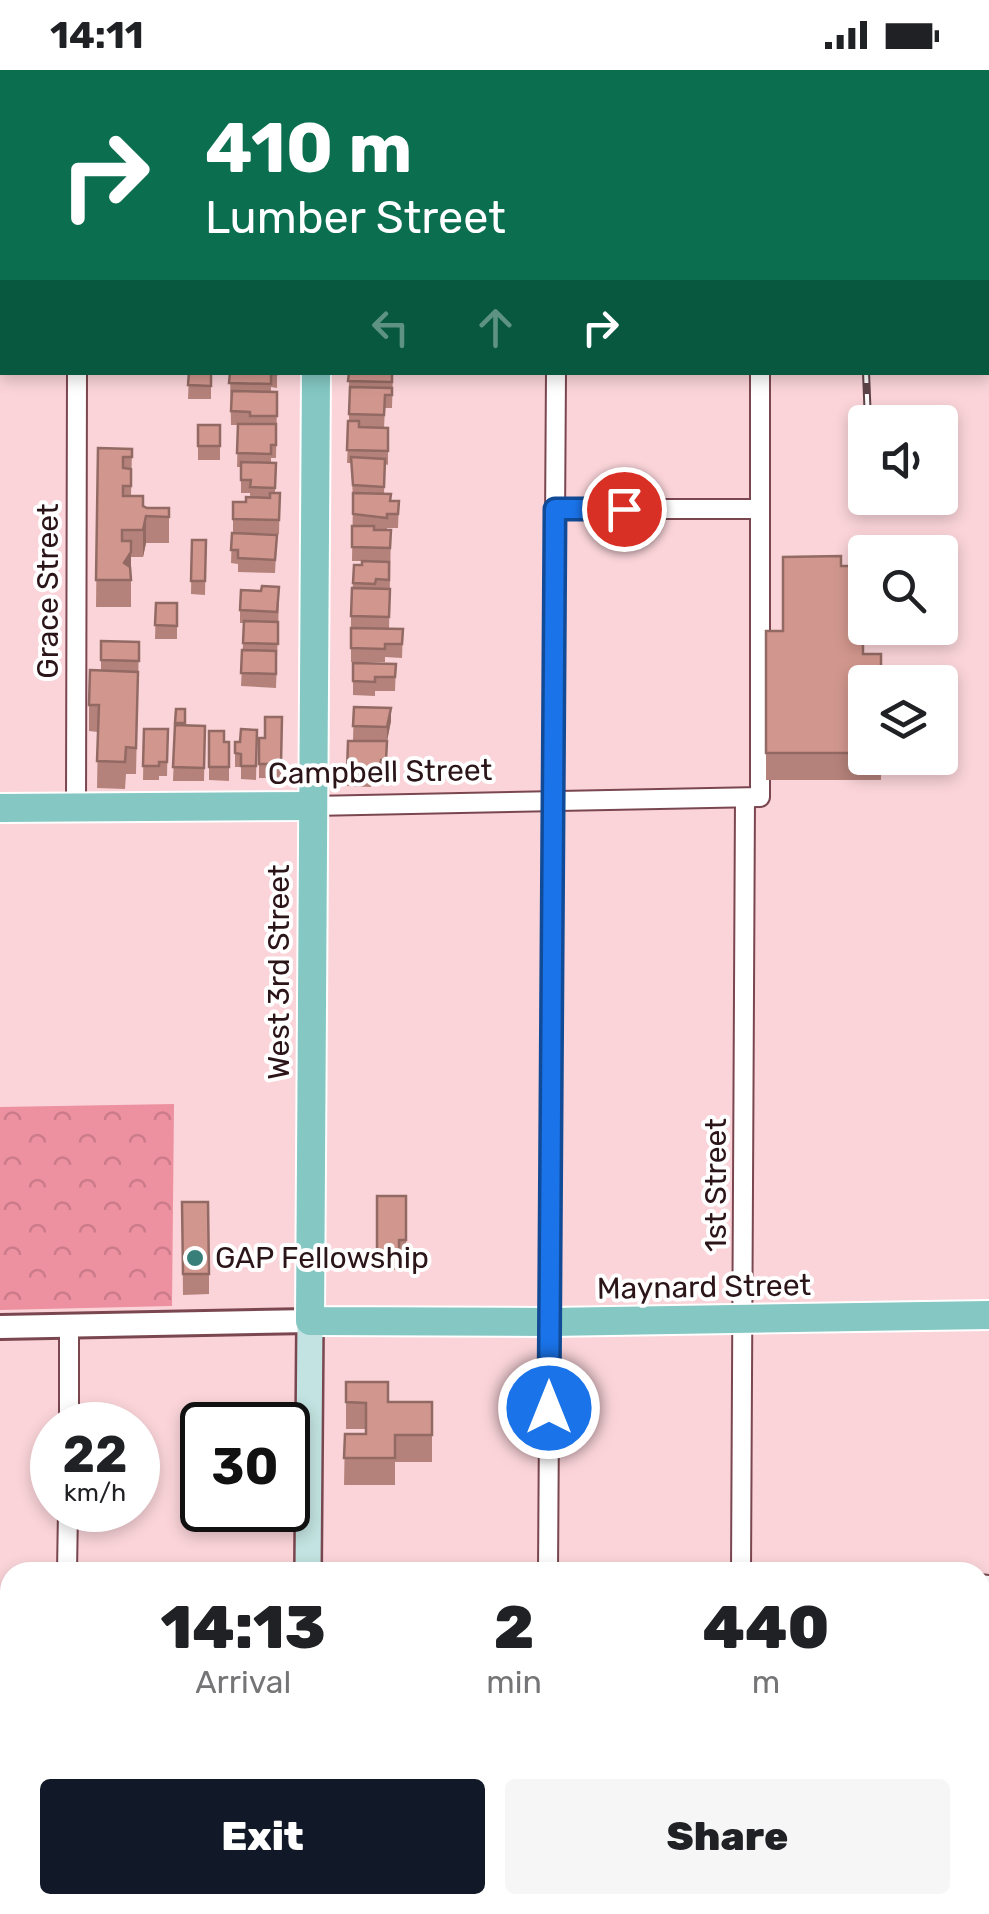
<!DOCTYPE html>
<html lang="en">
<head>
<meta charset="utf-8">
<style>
	:root { --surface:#fff; --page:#f6f6f6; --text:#202124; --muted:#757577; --accent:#111827 }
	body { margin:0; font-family:Rubik,sans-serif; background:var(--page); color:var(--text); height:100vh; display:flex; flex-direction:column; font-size:38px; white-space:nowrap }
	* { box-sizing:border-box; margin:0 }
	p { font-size:32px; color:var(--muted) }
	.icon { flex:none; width:55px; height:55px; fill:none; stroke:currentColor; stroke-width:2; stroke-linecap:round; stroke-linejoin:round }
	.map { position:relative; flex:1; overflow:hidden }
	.sheet { position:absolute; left:0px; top:1492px; width:990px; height:352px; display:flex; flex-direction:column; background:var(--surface); border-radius:30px 30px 0 0; box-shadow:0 5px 15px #0003 }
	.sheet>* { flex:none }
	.top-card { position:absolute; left:0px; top:0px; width:990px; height:305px; box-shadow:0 5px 15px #0003; background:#0b6e4f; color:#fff; overflow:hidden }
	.controls { position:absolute; left:848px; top:335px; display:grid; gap:20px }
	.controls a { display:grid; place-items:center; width:110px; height:110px; border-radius:10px; background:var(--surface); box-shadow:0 5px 15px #0003; font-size:50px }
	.speed { position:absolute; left:30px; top:1332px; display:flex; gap:20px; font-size:50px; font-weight:700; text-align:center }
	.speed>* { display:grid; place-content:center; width:130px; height:130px; border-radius:50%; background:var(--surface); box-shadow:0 5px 15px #0003; line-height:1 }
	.speed small { font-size:25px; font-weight:400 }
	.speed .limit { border:5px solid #111; border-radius:15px; background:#fff; color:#111 }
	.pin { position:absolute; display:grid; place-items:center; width:85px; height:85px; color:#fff; margin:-42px; border:5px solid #fff; border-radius:50%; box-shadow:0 2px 10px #0007 }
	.me { position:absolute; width:110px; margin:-55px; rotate:0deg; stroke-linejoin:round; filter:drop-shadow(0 0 8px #0008) }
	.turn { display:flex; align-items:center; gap:35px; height:210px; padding:0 40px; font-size:45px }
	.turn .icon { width:130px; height:130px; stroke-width:2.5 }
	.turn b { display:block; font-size:70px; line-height:85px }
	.lanes { display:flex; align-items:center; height:95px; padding:0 40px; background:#0003; justify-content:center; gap:50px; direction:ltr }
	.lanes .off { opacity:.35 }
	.eta { display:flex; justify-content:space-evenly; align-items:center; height:170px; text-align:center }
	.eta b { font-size:60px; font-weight:800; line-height:70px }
	.button { display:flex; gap:20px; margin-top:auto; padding:20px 40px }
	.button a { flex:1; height:115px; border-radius:10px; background:var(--accent); color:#fff; font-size:40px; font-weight:800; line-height:115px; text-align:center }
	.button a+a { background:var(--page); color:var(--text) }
	.status { display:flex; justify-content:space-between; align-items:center; height:70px; padding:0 50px; background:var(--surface); direction:ltr }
	.status svg { height:28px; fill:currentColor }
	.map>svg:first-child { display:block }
	.park { fill:url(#park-crowns) }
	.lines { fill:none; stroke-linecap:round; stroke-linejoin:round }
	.minor-casing { stroke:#7a464f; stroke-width:22 }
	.tertiary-casing { stroke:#7a464f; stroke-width:28 }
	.secondary-casing { stroke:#7a464f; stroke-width:30 }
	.primary-casing { stroke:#fff; stroke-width:32 }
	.minor { stroke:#fff; stroke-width:18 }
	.tertiary { stroke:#fff; stroke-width:22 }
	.secondary { stroke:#c2e3e1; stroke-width:25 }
	.primary { stroke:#84c7c3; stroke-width:28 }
	.rail-casing { stroke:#5e4448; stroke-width:8 }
	.rail { stroke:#fff; stroke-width:4; stroke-dasharray:11; stroke-linecap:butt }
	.wall { fill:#b4827a }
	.shaded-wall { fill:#926a63 }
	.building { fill:#d1978e; stroke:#926a63; stroke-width:2.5 }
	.route-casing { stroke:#114b97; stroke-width:25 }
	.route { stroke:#1a73e8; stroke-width:18 }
	.poi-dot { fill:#387f7a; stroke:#fff; stroke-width:4 }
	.labels { text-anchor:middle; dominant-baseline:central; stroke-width:8; stroke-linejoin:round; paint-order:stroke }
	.street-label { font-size:30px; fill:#2b1519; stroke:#fff }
	.poi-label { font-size:30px; fill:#2b1519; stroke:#fff; text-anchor:start }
</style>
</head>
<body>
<div class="status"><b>14:11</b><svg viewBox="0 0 49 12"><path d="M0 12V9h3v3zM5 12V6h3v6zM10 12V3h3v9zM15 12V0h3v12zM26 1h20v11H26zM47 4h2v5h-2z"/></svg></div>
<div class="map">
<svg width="989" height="1844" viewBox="0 0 989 1844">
	<defs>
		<pattern id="park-crowns" width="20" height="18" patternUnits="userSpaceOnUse" patternTransform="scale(2.5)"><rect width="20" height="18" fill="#ed90a0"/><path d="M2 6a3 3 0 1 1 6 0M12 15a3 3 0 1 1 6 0" fill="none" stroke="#cb7b89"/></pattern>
	</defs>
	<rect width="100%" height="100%" fill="#fad4d9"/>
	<path class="park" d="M174,1034l-2,202 -172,4v-203z"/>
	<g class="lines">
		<defs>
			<g id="minor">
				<path d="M78,2v-2"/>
				<path d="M558,2v-2"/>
				<path d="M0,140h2"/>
				<path d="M555,439h204"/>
				<path d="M312,736l448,-9v-425"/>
				<path d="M76,739l1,-437"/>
				<path d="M69,1355v-100"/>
				<path d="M67,1502l1,-62"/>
				<path d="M548,1502l8,-1200"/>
				<path d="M741,1502l4,-774"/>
				<path d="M980,1514l9,1"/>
				<path d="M980,1581l9,-13"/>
				<path d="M980,1832h9"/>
				<path d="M0,1834h10"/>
				<path d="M65,1844v-9"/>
				<path d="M890,1844l1,-9"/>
			</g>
			<path id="tertiary" d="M0,1257l310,-6"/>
			<g id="secondary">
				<path d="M308,1502l2,-251"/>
				<path d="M306,1844l1,-9"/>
			</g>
			<g id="primary">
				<path d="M318,2v-2"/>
				<path d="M316,302l-6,949 240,1 439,-7"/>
				<path d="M0,738l312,-2"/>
			</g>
		</defs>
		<use href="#minor" class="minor-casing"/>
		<use href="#tertiary" class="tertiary-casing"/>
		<use href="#secondary" class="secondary-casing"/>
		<use href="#primary" class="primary-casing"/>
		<use href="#minor" class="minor"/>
		<use href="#tertiary" class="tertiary"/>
		<use href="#secondary" class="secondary"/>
		<use href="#primary" class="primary"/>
		<defs>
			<g id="rail">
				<path d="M855,0v2"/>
				<path d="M877,0l2,2"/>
				<path d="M988,101l1,1"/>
				<path d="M866,302l2,50"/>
			</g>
		</defs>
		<use href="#rail" class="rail-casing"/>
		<use href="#rail" class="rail"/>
	</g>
	<g class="wall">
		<path d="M671,0h162v1l-37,-1v2h-93z"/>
		<path d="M189,302h22v27h-23z"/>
		<path d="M230,302h47v16l-6,-1v5l6,14 -1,52h-5v5h5l-1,30h5l-1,41 -46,-1v-31h13l4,-5v-4h-9v-26h-4l1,-42h-7z"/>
		<path d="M349,302h44l-1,36h-7l-1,20 4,14v23l-3,-1 -1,30 6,7h9l-1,27h-11v2h4l-2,99h14l-1,29 -17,-1v5h-34v-46l3,-51h8v-4h-10l1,-62 -2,-36h-4l2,-42z"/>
		<rect x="198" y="355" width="22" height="35"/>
		<path d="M98,378l34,1 -1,47 16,12h22v35h-23l-3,14h-12v50h-35z"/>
		<path d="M232,463l45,2 -2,38 -37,-1v-8l-7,-1z"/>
		<path d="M192,470h14l-1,55 -14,-1z"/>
		<path d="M841,496l22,88 2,28v76h16v22h-115v-149h17z"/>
		<path d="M279,530l-3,88 -35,-2 3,-63h-4v-13z"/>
		<path d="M156,533h21v36h-22z"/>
		<path d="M101,571l38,1 -3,132h-10l-1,15 -28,-1 1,-56 -9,-1v-26l12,-34z"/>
		<path d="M353,593l43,1 -1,27h-20v5l-22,-1z"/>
		<path d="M354,637l37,14 -4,20 -34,-1z"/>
		<path d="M176,639h9v17h20l-1,55h-31z"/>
		<path d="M282,647l-1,61h-22v-40h6z"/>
		<path d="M144,659h24l-1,47h-8v4h-16z"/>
		<path d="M257,660l-1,50 -15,-1v-12h-6v-25h5z"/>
		<path d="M209,661l15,11h5v39l-20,-1z"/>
		<path d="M348,671h39l-1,32h-5l-1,9h-9v5l-24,-1z"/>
		<path d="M377,1126h29v64h-7v10h-22z"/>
		<path d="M182,1132l27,72v20l-26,1z"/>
		<path d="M346,1312l42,20h44v60h-37v23h-51l1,-51h21v-5h-20z"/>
		<rect x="203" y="1835" width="54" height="9"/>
	</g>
	<g class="shaded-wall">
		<path d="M146,446v27l-3,14v-27z"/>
		<path d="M131,482v26l-7,-15z"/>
		<path d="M391,638v13l-4,20v-14z"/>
	</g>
	<g class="building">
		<rect x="671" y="0" width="32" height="2"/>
		<path d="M189,302h22v14l-23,-1z"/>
		<path d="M230,302h47v2h-6v10l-42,-1z"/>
		<path d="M349,302h43v10l-44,-1z"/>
		<path d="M350,317l42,1v7h-7l-1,20 -35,-1z"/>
		<path d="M232,321l45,1v24h-27v-4l-19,-1z"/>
		<path d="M348,351h11v6l29,1v23l-41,-1z"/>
		<path d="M238,354h38v21h-5v9l-34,-1z"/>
		<rect x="198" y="355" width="22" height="21"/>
		<path d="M98,378l34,1v8h-9v11l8,1v17h-8v10h20v10l4,2h22v9l-23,-1 -3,14h-21v11h9v11l-7,11 6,4 1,13h-35z"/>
		<path d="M351,387l34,2 -1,28 -31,-2z"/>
		<path d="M241,392l35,1 -1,25 -25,-1 1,-7h-10z"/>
		<path d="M270,423h10l-1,27 -46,-1v-17h13v-5l24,1z"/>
		<path d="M353,423l38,1 -1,7h9l-1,13h-11v4l-34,-4z"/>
		<path d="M352,456h22v4h17l-1,18 -38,-1z"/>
		<path d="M232,463l45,2 -2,25 -37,-2v-8h-7z"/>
		<path d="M192,470h14l-1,41h-14z"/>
		<path d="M841,486v10h22v88h18v28h-16v71h-99v-122h17v-74z"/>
		<path d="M362,491l27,1v18l-13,-1 -1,5 -22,-1 1,-18h8z"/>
		<path d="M262,516l17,1 -2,25 -37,-2 1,-20 20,1z"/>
		<path d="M352,518l38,1 -1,28 -38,-1z"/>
		<path d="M156,533h21v23l-22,-1z"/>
		<path d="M244,551l34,1v22l-35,-1z"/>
		<path d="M351,558l52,1 -1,15h-17v5l-34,-1z"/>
		<path d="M101,571l38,1v19l-38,-1z"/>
		<path d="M242,580l34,1v23l-35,-1z"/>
		<path d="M353,593l43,1 -1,13h-20v5l-22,-1z"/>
		<path d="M90,600l48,2 -2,76 -10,-1 -1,15 -28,-1 2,-56h-10z"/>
		<path d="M354,637l37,1 -4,19 -34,-1z"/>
		<path d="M176,639h9v14h-10z"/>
		<path d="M265,647h17l-1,47h-22v-26h6z"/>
		<path d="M175,655l30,1 -1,42 -31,-1z"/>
		<path d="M144,659h24l-1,33h-8v4h-16z"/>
		<path d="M241,659l16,1 -1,36h-15v-12l-6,-1v-11h5z"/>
		<path d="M209,661h15v11h5v25h-20z"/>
		<path d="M348,671h39l-1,19h-5l-1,9 -9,-1v5h-24z"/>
		<path d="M377,1126h29v44h-7v10h-22z"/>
		<path d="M182,1132h26l1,72h-26z"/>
		<path d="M346,1312h42v20h44v33h-37v23h-51l1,-24h21v-31l-20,-1z"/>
		<rect x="203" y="1835" width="54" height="3"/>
	</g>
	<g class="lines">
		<defs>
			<path id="route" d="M549,1338l6,-899h69"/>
		</defs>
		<use href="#route" class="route-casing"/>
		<use href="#route" class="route"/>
	</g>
	<circle class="poi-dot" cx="195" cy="1188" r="10"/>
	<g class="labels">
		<g class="street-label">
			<text transform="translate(48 521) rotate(-90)">Grace Street</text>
			<text transform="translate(380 702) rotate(-1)">Campbell Street</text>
			<text transform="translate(279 902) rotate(-90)">West 3rd Street</text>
			<text transform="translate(716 1115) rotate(-90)">1st Street</text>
			<text transform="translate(704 1217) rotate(-1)">Maynard Street</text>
		</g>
		<g class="poi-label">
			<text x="215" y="1188">GAP Fellowship</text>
		</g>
	</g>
</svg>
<div class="controls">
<a><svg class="icon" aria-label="sound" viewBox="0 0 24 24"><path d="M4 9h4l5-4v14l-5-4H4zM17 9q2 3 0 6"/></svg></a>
<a><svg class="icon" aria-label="search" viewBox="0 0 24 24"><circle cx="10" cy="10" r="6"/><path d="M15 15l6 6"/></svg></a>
<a><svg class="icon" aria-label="layers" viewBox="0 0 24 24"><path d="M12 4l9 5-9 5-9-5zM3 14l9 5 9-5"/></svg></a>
</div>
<div class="speed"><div>22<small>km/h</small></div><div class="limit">30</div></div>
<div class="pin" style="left:624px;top:439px;background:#d93025"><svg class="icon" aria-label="arrive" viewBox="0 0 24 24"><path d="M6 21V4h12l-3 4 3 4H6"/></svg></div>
<svg class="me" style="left:549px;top:1338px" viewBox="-20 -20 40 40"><circle r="17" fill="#1a73e8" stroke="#fff" stroke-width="3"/><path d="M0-11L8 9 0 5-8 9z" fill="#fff"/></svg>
<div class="top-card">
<div class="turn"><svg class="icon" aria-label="right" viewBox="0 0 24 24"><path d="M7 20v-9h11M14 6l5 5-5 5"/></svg><div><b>410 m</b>Lumber Street</div></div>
<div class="lanes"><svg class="icon off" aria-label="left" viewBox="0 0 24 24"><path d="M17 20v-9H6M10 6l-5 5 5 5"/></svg><svg class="icon off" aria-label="ahead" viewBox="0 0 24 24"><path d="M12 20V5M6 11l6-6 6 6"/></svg><svg class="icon" aria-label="right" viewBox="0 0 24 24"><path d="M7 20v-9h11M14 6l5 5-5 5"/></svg></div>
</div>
<section class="sheet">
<div class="eta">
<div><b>14:13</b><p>Arrival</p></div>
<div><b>2</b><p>min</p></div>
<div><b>440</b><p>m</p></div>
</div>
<div class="button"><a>Exit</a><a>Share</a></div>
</section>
</div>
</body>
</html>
